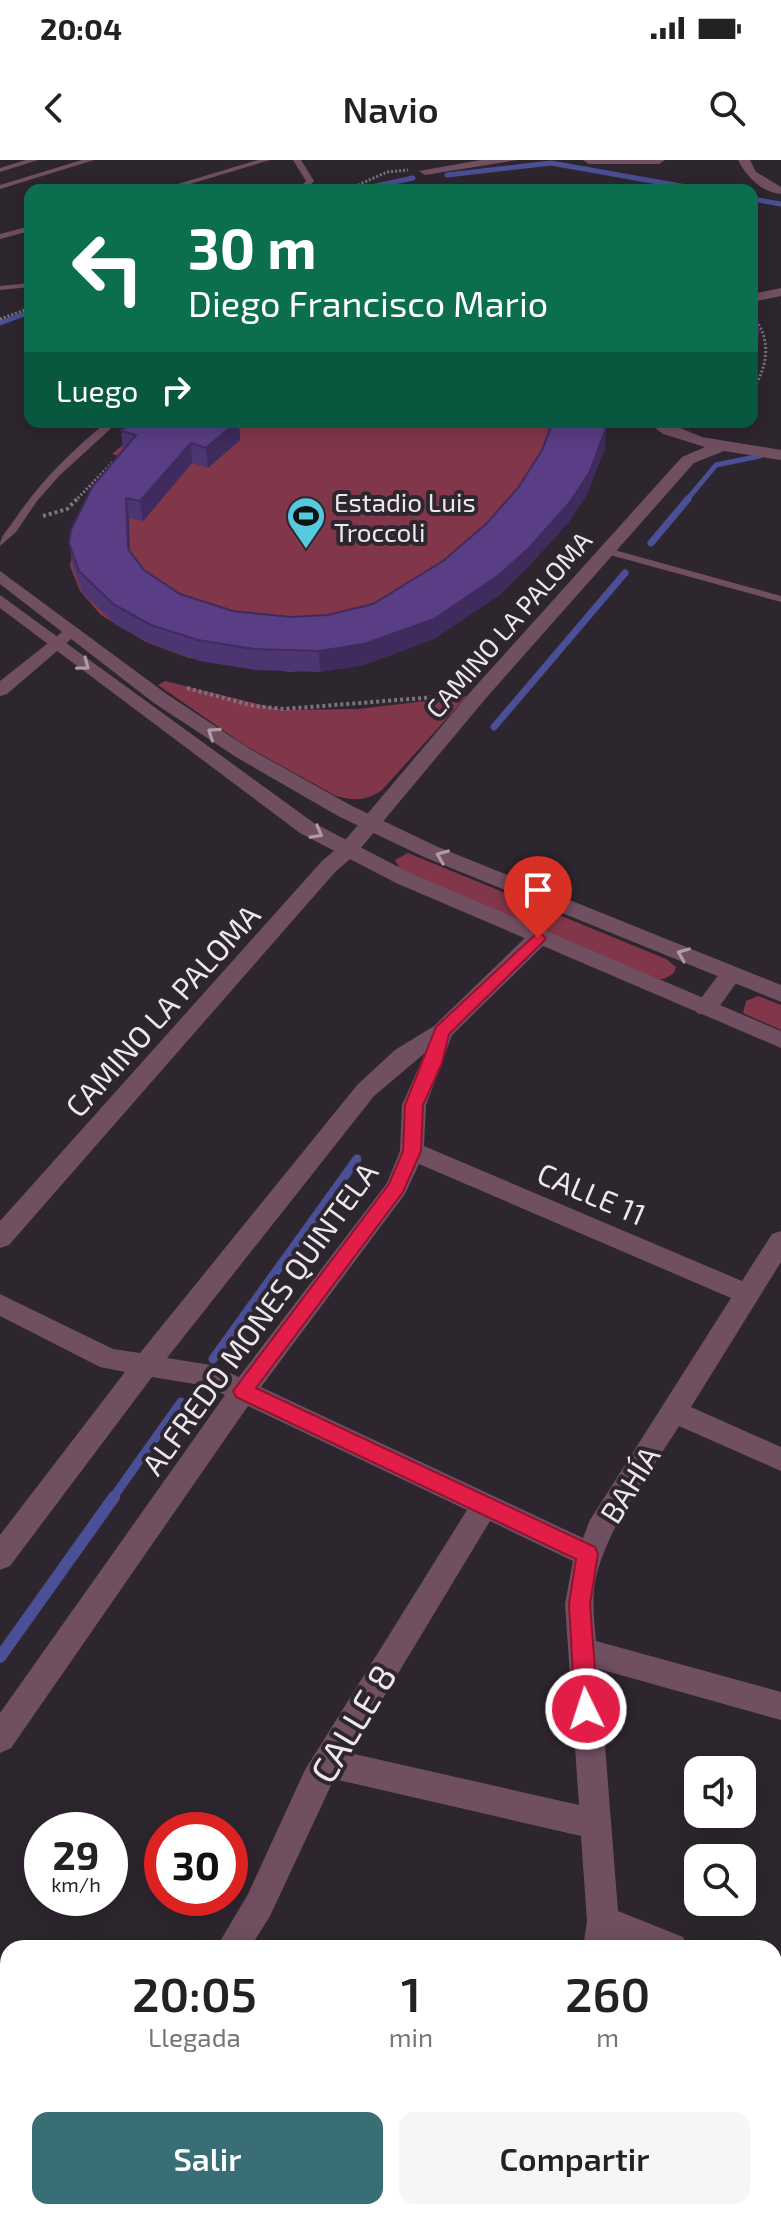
<!DOCTYPE html>
<html lang="es">
<head>
<meta charset="utf-8">
<style>
	:root { --surface:#fff; --page:#f6f6f6; --text:#222; --muted:#767676; --accent:#396e77 }
	body { margin:0; font-family:"Exo 2",sans-serif; background:var(--page); color:var(--text); height:100vh; display:flex; flex-direction:column; font-size:30px; white-space:nowrap }
	* { box-sizing:border-box; margin:0 }
	p { font-size:26px; color:var(--muted) }
	.icon { flex:none; width:44px; height:44px; fill:none; stroke:currentColor; stroke-width:2; stroke-linecap:round; stroke-linejoin:round }
	.map { position:relative; flex:1; overflow:hidden }
	.sheet { position:absolute; left:0px; top:1780px; width:782px; height:280px; display:flex; flex-direction:column; background:var(--surface); border-radius:24px 24px 0 0; box-shadow:0 4px 20px #0003 }
	.sheet>* { flex:none }
	.hud { position:absolute; left:24px; top:24px; width:734px; height:244px; border-radius:16px; box-shadow:0 4px 20px #0003; background:#0b6e4f; color:#fff; overflow:hidden }
	.tools { position:absolute; left:684px; top:1596px; display:grid; gap:16px }
	.tools a { display:grid; place-items:center; width:72px; height:72px; border-radius:16px; background:var(--surface); box-shadow:0 4px 20px #0003; font-size:40px }
	.speed { position:absolute; left:24px; top:1652px; display:flex; gap:16px; font-size:40px; font-weight:700; text-align:center }
	.speed>* { display:grid; place-content:center; width:104px; height:104px; border-radius:50%; background:var(--surface); box-shadow:0 4px 20px #0003; line-height:1 }
	.speed small { font-size:20px; font-weight:400 }
	.speed .limit { border:12px solid #d22; background:#fff; color:#111 }
	.pin { position:absolute; display:grid; place-items:center; width:68px; height:68px; color:#fff; margin:-82px -34px; border-radius:50% 50% 50% 0; rotate:-45deg; box-shadow:0 0 8px #0007 }
	.pin .icon { rotate:45deg }
	.me { position:absolute; width:88px; margin:-44px; rotate:356deg; stroke-linejoin:round; filter:drop-shadow(0 0 6px #0008) }
	.turn { display:flex; align-items:center; gap:28px; height:168px; padding:0 32px; font-size:36px }
	.turn .icon { width:104px; height:104px; stroke-width:2.5 }
	.turn b { display:block; font-size:56px; line-height:68px }
	.then { display:flex; align-items:center; height:76px; padding:0 32px; background:#0003; gap:16px; font-size:30px }
	.eta { display:flex; justify-content:space-evenly; align-items:center; height:136px; text-align:center }
	.eta b { font-size:48px; font-weight:600; line-height:56px }
	.action { display:flex; gap:16px; margin-top:auto; padding:16px 32px }
	.action a { flex:1; height:92px; border-radius:16px; background:var(--accent); color:#fff; font-size:32px; font-weight:600; line-height:92px; text-align:center }
	.action a+a { background:var(--page); color:var(--text) }
	.status { display:flex; justify-content:space-between; align-items:center; height:56px; padding:0 40px; background:var(--surface); direction:ltr }
	.status svg { height:22px; fill:currentColor }
	header { display:flex; justify-content:space-between; align-items:center; height:104px; padding:0 32px; background:var(--surface); font-size:36px; font-weight:600 }
	.map>svg:first-child { display:block }
	.green { fill:#813749 }
	.lines { fill:none; stroke-linecap:round; stroke-linejoin:round }
	.stream-far3 { stroke:#4a4f96; stroke-width:5 }
	.stream-far2 { stroke:#4a4f96; stroke-width:7 }
	.stream-far1 { stroke:#4a4f96; stroke-width:9 }
	.stream { stroke:#4a4f96; stroke-width:12 }
	.path-far1 { stroke:#7b747c; stroke-width:3; stroke-dasharray:2 2; stroke-linecap:butt }
	.path { stroke:#7b747c; stroke-width:4; stroke-dasharray:3 3; stroke-linecap:butt }
	.service { fill:#704f61; fill-rule:evenodd }
	.minor { fill:#704f61; fill-rule:evenodd }
	.tertiary { fill:#704f61; fill-rule:evenodd }
	.wall { fill:#4d3572 }
	.shaded-wall { fill:#3f2b5d }
	.building { fill:#5a3e85; stroke:#3f2b5d; stroke-width:2 }
	.oneway { stroke:#ae9ba7 }
	.route { fill:#e11d48; stroke:#92132f; stroke-width:2 }
	.labels { text-anchor:middle; dominant-baseline:central; stroke-width:8; stroke-linejoin:round; paint-order:stroke }
	.far-poi-label { font-size:26px; fill:#ede7ed; stroke:#2e262f; text-anchor:start }
	.far-street-label { font-size:26px; fill:#ede7ed; stroke:#2e262f }
	.street-label { font-size:30px; fill:#ede7ed; stroke:#2e262f }
	.near-street-label { font-size:36px; fill:#ede7ed; stroke:#2e262f }
</style>
</head>
<body>
<div class="status"><b>20:04</b><svg viewBox="0 0 49 12"><path d="M0 12V9h3v3zM5 12V6h3v6zM10 12V3h3v9zM15 12V0h3v12zM26 1h20v11H26zM47 4h2v5h-2z"/></svg></div>
<header><svg class="icon" aria-label="back" viewBox="0 0 24 24"><path d="M15 5l-7 7 7 7"/></svg>Navio<svg class="icon" aria-label="search" viewBox="0 0 24 24"><circle cx="10" cy="10" r="6"/><path d="M15 15l6 6"/></svg></header>
<div class="map">
<svg width="781" height="2060" viewBox="0 0 781 2060">
	<rect width="100%" height="100%" fill="#2e262f"/>
	<g class="green">
		<path d="M150,262h445l-100,171 -79,53 -64,20 -62,6 -101,-14 -43,-16 -45,-27 -21,-24 -10,-25 6,-33 55,-74 -19,-5z"/>
		<path d="M165,521l117,29 77,-1 108,-13 -85,94c-16,11 -27,11 -46,6l-90,-50 -88,-61z"/>
		<path d="M408,693l258,106 10,8 -2,6 -10,6h-8l-256,-110 -5,-9z"/>
		<path d="M758,836l23,9v25l-38,-17 3,-12z"/>
	</g>
	<g class="lines">
		<g class="stream-far3">
			<path d="M447,15l104,-12 152,27"/>
			<path d="M357,30l56,-12"/>
			<path d="M752,39l29,5"/>
			<path d="M0,163l30,-11"/>
			<path d="M686,341l30,-36 44,-9"/>
		</g>
		<g class="stream-far2">
			<path d="M651,383l37,-44"/>
			<path d="M494,567l131,-154"/>
		</g>
		<g class="stream-far1">
			<path d="M213,1199l144,-200"/>
			<path d="M112,1339l69,-97"/>
		</g>
		<path class="stream" d="M0,1497l114,-160"/>
		<g class="path-far1">
			<path d="M347,30l40,-18 21,-2"/>
			<path d="M0,159l30,-11"/>
			<path d="M752,230c16,-22 20,-52 1,-73"/>
			<path d="M75,341l38,-39"/>
		</g>
		<g class="path">
			<path d="M43,356l24,-7 10,-10"/>
			<path d="M187,528l67,18 30,3 165,-13"/>
		</g>
		<g class="service">
			<path d="M26,0h12l-38,12v-4z"/>
			<path d="M82,0h12l-94,29v-4z"/>
			<path d="M258,0h12l-100,30h-12z"/>
			<path d="M293,0h8l13,21 -8,9h-8l8,-9z"/>
			<path d="M30,66v5l-30,8v-5z"/>
			<path d="M30,123v4l-30,3v-4z"/>
			<path d="M107,262h11l-59,54 -22,25 -21,31 -16,14c0,-11 9,-17 15,-27 25,-37 57,-69 92,-97z"/>
			<path d="M607,388l174,48v6l-178,-49v-4z"/>
		</g>
		<g class="minor">
			<path d="M481,0h37l-93,15 -6,-4z"/>
			<path d="M583,0h82l-6,4h-70z"/>
			<path d="M738,0h12l6,12 25,15v7c-19,-1 -35,-18 -43,-34z"/>
			<path d="M781,128v8l-29,6v-8z"/>
			<path d="M647,262h19l36,15 79,13v10l-57,-9 -30,12 -207,234 -132,158 -19,16 -327,374 -9,3v-27l322,-360 19,-16 132,-156 209,-232 23,-10 -42,-13z"/>
			<path d="M71,465l9,5 -3,4 -70,60 -7,2v-15z"/>
			<path d="M538,771l8,2 3,5 -3,5 -94,92 -26,70 -2,41 318,135 30,-47 9,-3v31l-90,145 90,40v24l-102,-45c-28,46 -68,94 -82,147 -6,22 -3,46 -1,68l185,51v28l-182,-51 19,242 65,26 5,11h-57l-15,-6 -1,6h-32l4,-27 -6,-85 -247,-57 -64,137 -20,32h-34l32,-54 57,-124 162,-260 -219,-104 -237,342 -11,5v-40l225,-318 -18,-9 -55,-9 -142,189 -10,4v-35l125,-163 -25,-5 -100,-51v-22l113,55 27,4 218,-269 37,-34 39,-24 96,-93zM425,893l-23,52 -2,46 -13,32 -148,194 -28,-12 -44,-7 207,-262zM419,1004l312,134 -141,222 -7,18 -322,-151 144,-193zM490,1361l83,40 -8,43 14,201 -229,-52z"/>
			<path d="M731,806l11,8 -3,5 -25,35h-16l-3,-6 3,-6 25,-33z"/>
			<path d="M774,1812l7,2v32l-7,-2z"/>
			<path d="M50,2052h37l-4,8h-37z"/>
			<path d="M448,2052h36l-4,8h-36z"/>
			<path d="M525,2052h45l4,8h-45z"/>
		</g>
		<g class="tertiary">
			<path d="M0,411l168,124 82,54 102,57 86,41 343,138v17l-357,-145 -86,-41 -102,-59 -82,-54 -154,-119z"/>
			<path d="M0,435l314,228 96,50 371,158v17l-385,-165 -96,-50 -300,-225z"/>
		</g>
	</g>
	<path class="wall" d="M545,262h61l-1,26 -18,46 -19,29 -41,45 -29,28 -64,43 -70,26 -44,7 -65,-2 -55,-9 -46,-16 -38,-20 -34,-33 -10,-29 -3,-20 54,-93 -2,-19 118,-8 1,17 -32,28 -16,-5 -49,58 -14,-3 1,33 14,19 36,24 53,17 58,6 37,-2 45,-11 70,-43 43,-37 32,-36 24,-38 6,-17z"/>
	<g class="shaded-wall">
		<path d="M221,262h20l-2,1 1,17 -32,28 -2,-20z"/>
		<path d="M606,268l-1,20 -18,46 -19,29 -41,45 -29,28 -64,43 -70,26 -44,7 -1,-21 45,-7z"/>
		<path d="M191,283l1,20 -49,58 -3,-20z"/>
		<path d="M126,338l3,20 1,51 -2,-20z"/>
	</g>
	<g class="building">
		<path d="M752,151h2l5,21 -7,34z"/>
		<path d="M132,262h104l-30,26 -15,-5 -51,58 -14,-3 2,51 16,21 36,24 53,17 58,6 37,-2 45,-11 70,-43 43,-37 32,-36 24,-38 11,-28h53v6l-17,45 -19,29 -41,46 -30,27 -65,44 -70,25 -45,7 -65,-2 -56,-9 -47,-15 -38,-21 -34,-33 -10,-28 2,-13 21,-43 44,-52 -15,-4z"/>
	</g>
	<defs><path id="oneway-chevron" d="M-2-3.5L2.5 0L-2 3.5" fill="none" stroke-width="1.6" stroke-linecap="round" stroke-linejoin="round" transform="scale(2)"/></defs>
	<g class="oneway">
		<use href="#oneway-chevron" transform="translate(84 505) rotate(37)"/>
		<use href="#oneway-chevron" transform="translate(213 573) rotate(-146)"/>
		<use href="#oneway-chevron" transform="translate(317 673) rotate(29)"/>
		<use href="#oneway-chevron" transform="translate(442 696) rotate(-158)"/>
		<use href="#oneway-chevron" transform="translate(683 794) rotate(-158)"/>
	</g>
	<path class="route" d="M538,772l8,6 -3,4 -94,92 -7,29 -19,42 -2,46 -18,41 -147,196 339,159 3,7 -8,50 8,105 -4,8 -8,3 -8,-3 -3,-8 -6,-105 7,-45 -340,-162 -3,-6 156,-207 14,-33 2,-46 31,-78z"/>
	<defs>
		<symbol id="stadium-pin" viewBox="-11 -11 22 30"><path d="M0 17L-7.5 6A9.5 9.5 0 1 1 7.5 6Z" fill="#55cadf" stroke="#2e262f"/><path d="M0-5a6.5 5 0 1 0 0 10a6.5 5 0 1 0 0-10ZM-3.5-1.8h7v3.6h-7Z" fill="#111"/></symbol>
	</defs>
	<g fill-rule="evenodd">
		<use href="#stadium-pin" x="284" y="334" width="44" height="60"/>
	</g>
	<g class="labels">
		<g class="far-poi-label">
			<text x="334" y="341">Estadio Luis<tspan x="334" dy="30">Troccoli</tspan></text>
		</g>
		<g class="far-street-label">
			<text transform="translate(508 464) rotate(-49)">CAMINO LA PALOMA</text>
		</g>
		<g class="street-label">
			<text transform="translate(162 850) rotate(-48)">CAMINO LA PALOMA</text>
			<text transform="translate(592 1033) rotate(23)">CALLE 11</text>
			<text transform="translate(259 1158) rotate(-54)">ALFREDO MONES QUINTELA</text>
			<text transform="translate(629 1324) rotate(-58)">BAHÍA</text>
		</g>
		<g class="near-street-label">
			<text transform="translate(352 1563) rotate(-59)">CALLE 8</text>
		</g>
	</g>
</svg>
<div class="tools">
<a><svg class="icon" aria-label="sound" viewBox="0 0 24 24"><path d="M4 9h4l5-4v14l-5-4H4zM17 9q2 3 0 6"/></svg></a>
<a><svg class="icon" aria-label="search" viewBox="0 0 24 24"><circle cx="10" cy="10" r="6"/><path d="M15 15l6 6"/></svg></a>
</div>
<div class="speed"><div>29<small>km/h</small></div><div class="limit">30</div></div>
<div class="pin" style="left:538px;top:778px;background:#d93025"><svg class="icon" aria-label="arrive" viewBox="0 0 24 24"><path d="M6 21V4h12l-3 4 3 4H6"/></svg></div>
<svg class="me" style="left:586px;top:1549px" viewBox="-20 -20 40 40"><circle r="17" fill="#e11d48" stroke="#fff" stroke-width="3"/><path d="M0-11L8 9 0 5-8 9z" fill="#fff"/></svg>
<div class="hud">
<div class="turn"><svg class="icon" aria-label="left" viewBox="0 0 24 24"><path d="M17 20v-9H6M10 6l-5 5 5 5"/></svg><div><b>30 m</b>Diego Francisco Mario</div></div>
<div class="then">Luego<svg class="icon" aria-label="right" viewBox="0 0 24 24"><path d="M7 20v-9h11M14 6l5 5-5 5"/></svg></div>
</div>
<section class="sheet">
<div class="eta">
<div><b>20:05</b><p>Llegada</p></div>
<div><b>1</b><p>min</p></div>
<div><b>260</b><p>m</p></div>
</div>
<div class="action"><a>Salir</a><a>Compartir</a></div>
</section>
</div>
</body>
</html>
